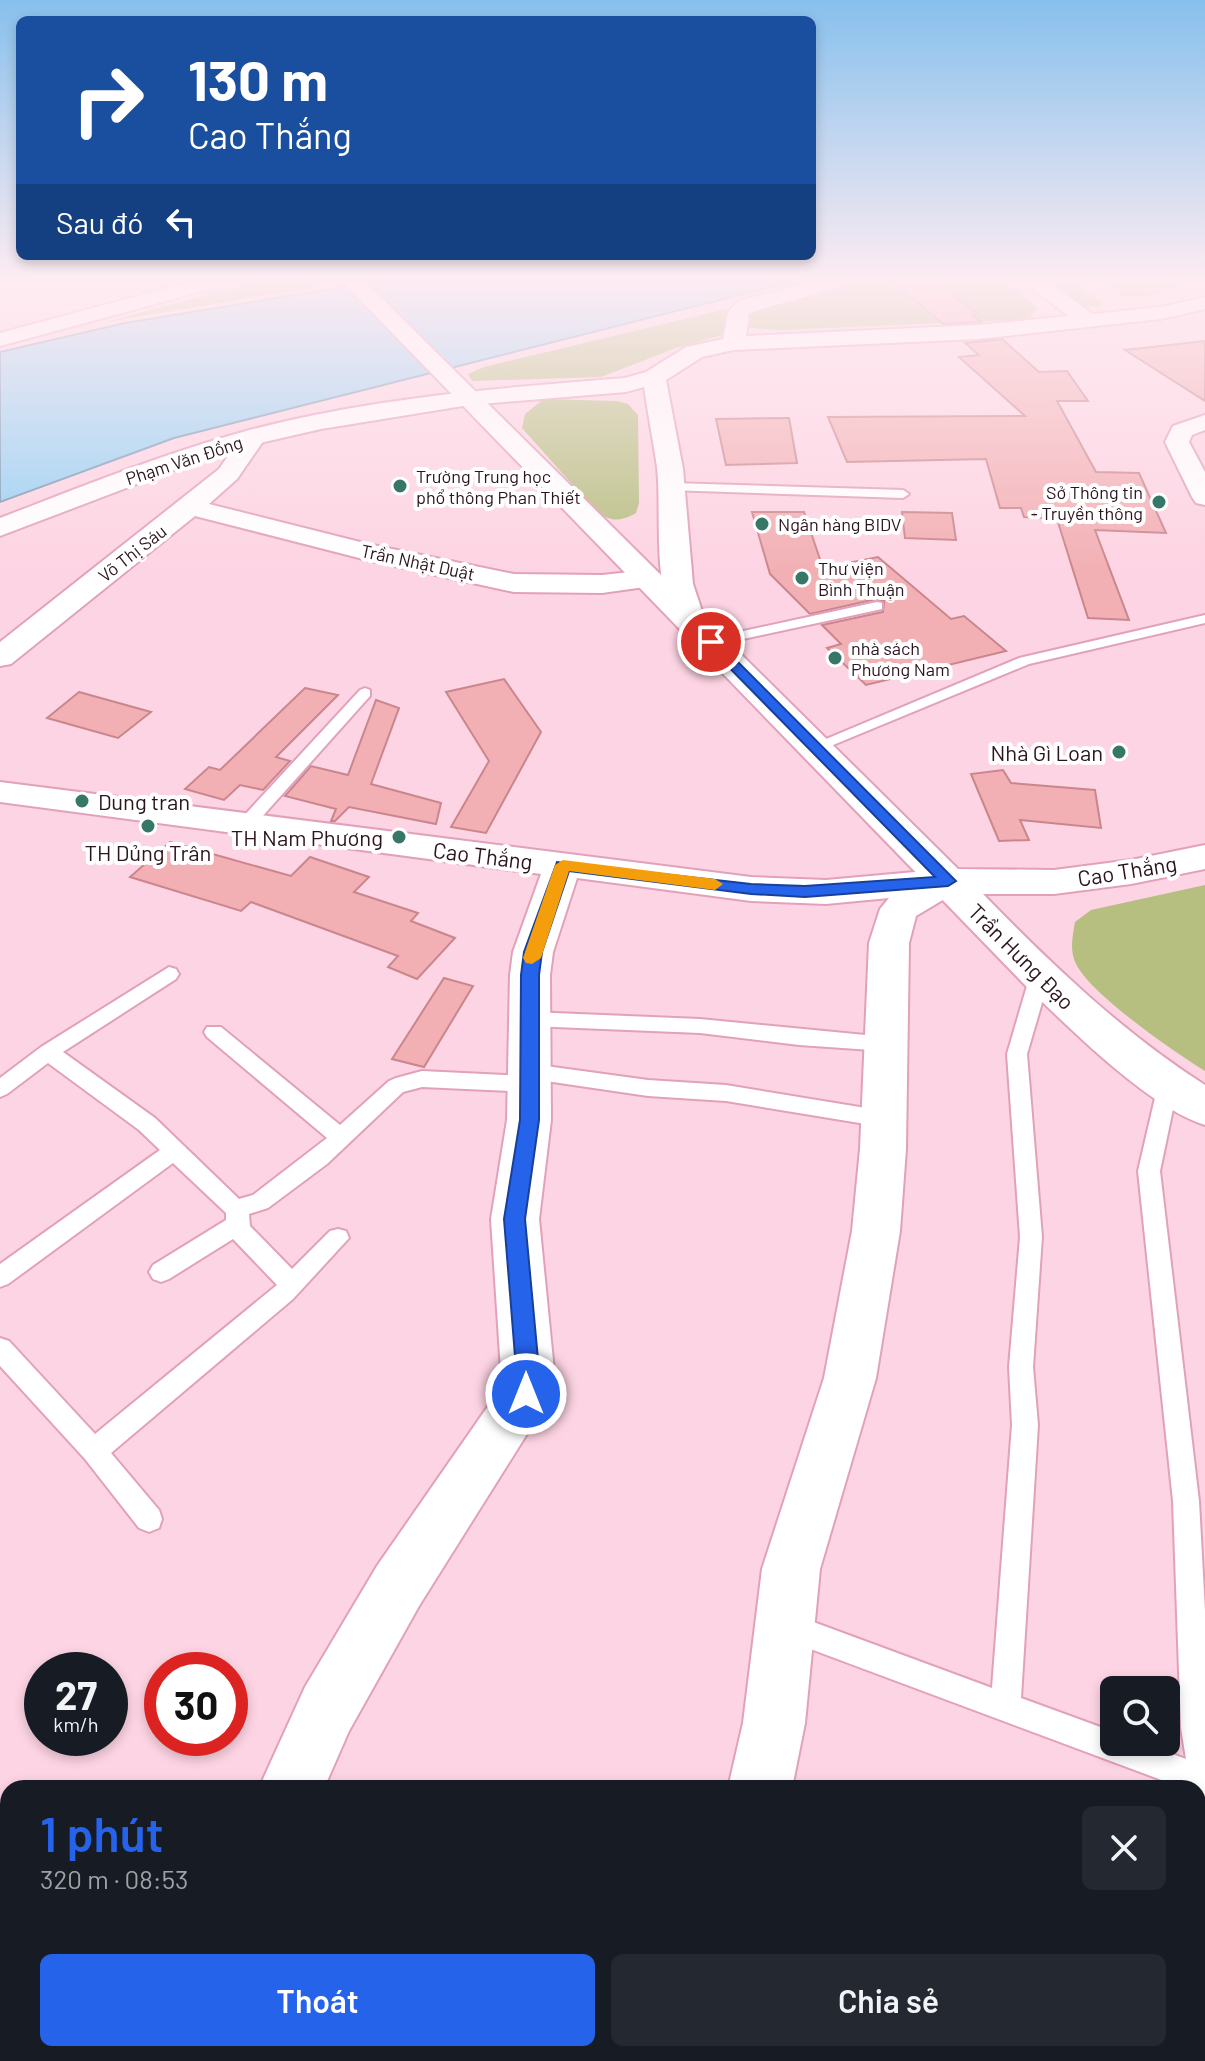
<!DOCTYPE html>
<html lang="vi">
<head>
<meta charset="utf-8">
<style>
	:root { --surface:#171b24; --page:#242831; --text:#f1f3f6; --muted:#9ea1a6; --accent:#2563eb }
	body { margin:0; font-family:Barlow,sans-serif; background:var(--page); color:var(--text); height:100vh; display:flex; flex-direction:column; font-size:30px; white-space:nowrap }
	* { box-sizing:border-box; margin:0 }
	p { font-size:26px; color:var(--muted) }
	.icon { flex:none; width:44px; height:44px; fill:none; stroke:currentColor; stroke-width:2; stroke-linecap:round; stroke-linejoin:round }
	.map { position:relative; flex:1; overflow:hidden }
	.sheet { position:absolute; left:0px; top:1780px; width:1206px; height:282px; display:flex; flex-direction:column; background:var(--surface); border-radius:24px 24px 0 0; box-shadow:0 4px 12px #0003 }
	.sheet>* { flex:none }
	.guide { position:absolute; left:16px; top:16px; width:800px; height:244px; border-radius:12px; box-shadow:0 4px 12px #0003; background:#1a4fa0; color:#fff; overflow:hidden }
	.controls { position:absolute; left:1100px; top:1676px; display:grid; gap:16px }
	.controls a { display:grid; place-items:center; width:80px; height:80px; border-radius:12px; background:var(--surface); box-shadow:0 4px 12px #0003; font-size:40px }
	.speed { position:absolute; left:24px; top:1652px; display:flex; gap:16px; font-size:40px; font-weight:700; text-align:center }
	.speed>* { display:grid; place-content:center; width:104px; height:104px; border-radius:50%; background:var(--surface); box-shadow:0 4px 12px #0003; line-height:1 }
	.speed small { font-size:20px; font-weight:400 }
	.speed .limit { border:12px solid #d22; background:#fff; color:#111 }
	.pin { position:absolute; display:grid; place-items:center; width:68px; height:68px; color:#fff; margin:-34px; border:4px solid #fff; border-radius:50%; box-shadow:0 2px 8px #0007 }
	.me { position:absolute; width:88px; margin:-44px; rotate:0deg; stroke-linejoin:round; filter:drop-shadow(0 0 6px #0008) }
	.turn { display:flex; align-items:center; gap:28px; height:168px; padding:0 40px; font-size:36px }
	.turn .icon { width:104px; height:104px; stroke-width:2.5 }
	.turn b { display:block; font-size:56px; line-height:68px }
	.then { display:flex; align-items:center; height:76px; padding:0 40px; background:#0003; gap:16px; font-size:30px }
	.round { display:grid; place-items:center; flex:none; width:84px; height:84px; border-radius:12px; background:var(--page) }
	.summary { display:flex; align-items:center; justify-content:space-between; height:136px; padding:0 40px }
	h1 { font-size:48px; font-weight:600; line-height:60px; color:var(--accent) }
	.action { display:flex; gap:16px; margin-top:auto; padding:16px 40px }
	.action a { flex:1; height:92px; border-radius:12px; background:var(--accent); color:#fff; font-size:32px; font-weight:600; line-height:92px; text-align:center }
	.action a+a { background:var(--page); color:var(--text) }
	.map>svg:first-child { display:block }
	.green { fill:#b6be80 }
	.water { fill:#96d1f4; stroke:#7698b4; stroke-width:2 }
	.building { fill:#f2b0b4; stroke:#c9868c; stroke-width:2 }
	.lines { fill:none; stroke-linecap:round; stroke-linejoin:round }
	.lane-casing { stroke:#e2a1ba; stroke-width:4 }
	.street-casing { stroke:#e2a1ba; stroke-width:4 }
	.secondary-casing { stroke:#e2a1ba; stroke-width:4 }
	.primary-casing { stroke:#e2a1ba; stroke-width:4 }
	.lane { fill:#fff; fill-rule:evenodd }
	.street { fill:#fff; fill-rule:evenodd }
	.secondary { fill:#fff; fill-rule:evenodd }
	.primary { fill:#fff; fill-rule:evenodd }
	.route { fill:#2563eb; stroke:#184099; stroke-width:2 }
	.slow { fill:#f59e0b }
	.poi-dot { fill:#377767; stroke:#fff; stroke-width:3 }
	.labels { text-anchor:middle; dominant-baseline:central; stroke-width:8; stroke-linejoin:round; paint-order:stroke }
	.far-street-label { font-size:18px; fill:#2b141e; stroke:#fff }
	.far-poi-label { font-size:18px; fill:#2b141e; stroke:#fff; text-anchor:start }
	.poi-label { font-size:22px; fill:#2b141e; stroke:#fff; text-anchor:end }
	.street-label { font-size:22px; fill:#2b141e; stroke:#fff }
</style>
</head>
<body>
<div class="map">
<svg width="1205" height="2061" viewBox="0 0 1205 2061">
	<rect width="100%" height="100%" fill="#fdd4e3"/>
	<g class="green">
		<path d="M255,282h55l4,5 -208,35z"/>
		<path d="M850,282h157l30,26 -6,9 -16,3 -236,10 -28,-2 -13,-12 24,-11z"/>
		<path d="M1049,282h23l32,22c-22,10 -38,-9 -55,-22z"/>
		<path d="M1102,282h88l-36,13 -29,2z"/>
		<path d="M726,309l-4,26 -46,13 -75,29 -129,4 -4,-7 16,-7z"/>
		<path d="M544,399l73,2 11,3 10,11 1,88 -3,10c-16,9 -25,9 -40,-2l-74,-83 3,-14z"/>
		<path d="M1205,885v186c-30,-19 -121,-80 -131,-112 -4,-12 -1,-25 1,-37l16,-12z"/>
	</g>
	<path class="water" d="M374,282h417l-617,156 -174,64v-150l125,-29z"/>
	<g class="building">
		<path d="M894,282h41l43,32 -6,1 9,7 -38,2z"/>
		<path d="M1002,339l37,33 28,-1 21,30h-31l39,71 43,1 27,60 -71,-3 34,90 -41,-2 -31,-99 -33,-2 -3,-9h-21l-14,-49 -139,3 -19,-45 197,-1 -66,-59 20,-2 -14,-12z"/>
		<path d="M1205,341v60l-80,-51z"/>
		<path d="M789,418l8,45 -71,2 -10,-46z"/>
		<path d="M752,512h52l19,56 55,-11 73,62 13,-3 42,35 -140,34 -39,-37 14,-4 -19,-19 61,-13 1,-11 -8,-2 -66,15 -40,-40z"/>
		<path d="M902,512l50,1 4,27 -51,-2z"/>
		<path d="M504,679l37,53 -55,101 -35,-6 38,-66 -43,-69z"/>
		<path d="M305,688l33,7 -62,62 14,4 -27,29 -23,-5 -16,15 -39,-11 24,-22 11,3z"/>
		<path d="M79,692l72,20 -33,26 -71,-20z"/>
		<path d="M376,700l23,8 -28,76 70,19 -5,21 -87,-17 -14,14h-4l5,-12 -51,-13 26,-30 37,9z"/>
		<path d="M1003,770l8,13 84,7 6,38 -81,-8 9,20 -30,1 -28,-67z"/>
		<path d="M170,842l121,34 19,-19 59,20 -15,15 64,21 -7,8 44,17 -38,41 -29,-12 10,-11 -147,-54 -10,9 -111,-34z"/>
		<path d="M444,978l29,8 -49,81 -32,-8z"/>
	</g>
	<g class="lines">
		<defs>
			<g id="lane">
				<path d="M672,483l231,7 6,4 -6,4 -235,-8 -2,-3z"/>
				<path d="M877,602l5,1v6l-171,37 -7,-4 7,-4z"/>
				<path d="M1205,615v8l-176,41 -208,86h-12l-2,-3 212,-89z"/>
				<path d="M365,688l5,2v6l-118,132h-12l-3,-4 3,-4 120,-130z"/>
				<path d="M169,967l7,2 3,5 -3,5 -113,73 92,66 84,81 14,-4 74,-57 -120,-101 -3,-5 3,-5h14l119,98 49,-44 7,-3 26,-7 102,5 -3,-5 3,-5 7,-2 117,16 78,5 158,26 8,2 3,6 -3,6 -8,2 -158,-26 -78,-5 -109,-16 2,4 -3,5 -7,3 -109,-5 -19,5 -76,72 -59,44 -19,6 1,12 42,43 38,-38 8,-2 8,2 3,7 -56,61 -182,154 48,57 3,9 -3,9 -10,4 -10,-4 -54,-69 -85,-93v-28l9,3 86,93 182,-149 -44,-46 -64,40 -8,3 -8,-3 -4,-7 4,-7 73,-45v-7l-53,-50 -165,121 -8,3v-23l160,-114 -21,-20 -91,-67 -41,31 -7,3v-19l41,-31z"/>
				<path d="M1039,972l10,7 -22,75 15,183 -9,130 5,58 -17,273 93,34v10h27l45,17 -5,-31 -8,-227 -35,-330 20,-86 3,-5h14l3,5 -18,86 39,330 6,110v186l-7,-3v-6h-15l-394,-147 -10,-4 -4,-10 4,-10 10,-4 203,75 20,-263 -3,-58 11,-130 -13,-183 22,-75z"/>
				<path d="M530,1012l170,7 186,18 7,2 3,5 -3,5 -7,2 -87,-6 -99,-12 -170,-7 -10,-7z"/>
			</g>
			<g id="street">
				<path d="M190,282h34l-3,4 -221,60v-13z"/>
				<path d="M1205,415v15l-13,5 -3,7 16,30v33l-9,-2 -4,-6 -27,-55 8,-16z"/>
				<path d="M254,430l9,2 3,5 -29,42 -28,25 159,40 146,30 88,1 47,-5 10,3 4,6 -4,6 -57,8 -88,-1 -147,-32 -172,-44 -184,148 -11,2v-24l219,-173 26,-37z"/>
				<path d="M0,782l751,95 75,3 122,-11 13,4 6,8 -6,8 -45,27 -7,27 -3,206 -6,82 -24,147 -56,191 -15,154 -13,65h-64l15,-65 19,-154 62,-191 28,-147 8,-82 9,-206 11,-34 9,-11 -63,6 -75,-3 -174,-23 -24,74 -3,23 1,145 -12,99 16,162 -3,13 -133,212 -70,125 -25,57h-65l46,-101 72,-121 125,-180 -11,-167 16,-99 3,-145 3,-23 28,-78 -541,-72z"/>
				<path d="M312,2054h75l2,7h-74z"/>
				<path d="M689,2054h72l-1,7h-72z"/>
			</g>
			<path id="secondary" d="M810,282h35l-3,4 -87,25 -6,3 -3,22 232,-11 91,-9 -45,-34h24l45,32 68,-7 44,-10v12l-44,10 -183,20 -245,11 -31,7 -36,23 17,89 10,115 12,36 -5,7 -11,2 -11,-2c-27,-39 -16,-114 -21,-160 -4,-26 -9,-53 -13,-80l-18,5 -157,13 -148,24 -61,14 -89,28 -171,65v-18c81,-31 162,-64 246,-87 123,-33 252,-43 379,-53l21,-6 40,-25 37,-8 5,-27 11,-11z"/>
			<path id="primary" d="M343,282h22l593,587 96,1 77,-10 74,-15v24l-74,15 -77,10h-71c68,70 139,138 222,191v40c-56,-17 -138,-99 -181,-141z"/>
		</defs>
		<use href="#lane" class="lane-casing"/>
		<use href="#street" class="street-casing"/>
		<use href="#secondary" class="secondary-casing"/>
		<use href="#primary" class="primary-casing"/>
		<use href="#lane" class="lane"/>
		<use href="#street" class="street"/>
		<use href="#secondary" class="secondary"/>
		<use href="#primary" class="primary"/>
	</g>
	<linearGradient id="sky" x2="0" y2="1"><stop stop-color="#87c0ed"/><stop offset="0.49" stop-color="#feecf2"/><stop offset="1" stop-color="#feecf2" stop-opacity="0"/></linearGradient>
	<rect width="1205" height="571" fill="url(#sky)"/>
	<path class="route" d="M707,640h9l240,241 -8,5 -143,11 -54,-3 -182,-23 -27,81 -3,23v145l-14,99 15,162 -5,20 -9,3 -8,-3 -3,-7 2,-13 -13,-162 16,-99 1,-145 3,-23 33,-90 194,22 54,2 130,-9 -228,-232z"/>
	<path class="slow" d="M563,860l152,19 8,5 -8,6 -146,-19 -28,87 -9,6 -6,-1 -3,-5 32,-93z"/>
	<g class="poi-dot">
		<circle cx="400" cy="486" r="8"/>
		<circle cx="1159" cy="502" r="8"/>
		<circle cx="762" cy="524" r="8"/>
		<circle cx="802" cy="578" r="8"/>
		<circle cx="835" cy="658" r="8"/>
		<circle cx="1119" cy="752" r="8"/>
		<circle cx="82" cy="801" r="8"/>
		<circle cx="148" cy="826" r="8"/>
		<circle cx="399" cy="837" r="8"/>
	</g>
	<g class="labels">
		<g class="far-street-label">
			<text transform="translate(184 460) rotate(-18)">Phạm Văn Đồng</text>
			<text transform="translate(132 553) rotate(-38)">Võ Thị Sáu</text>
			<text transform="translate(418 562) rotate(12)">Trần Nhật Duật</text>
		</g>
		<g class="far-poi-label">
			<text x="416" y="476">Trường Trung học<tspan x="416" dy="21">phổ thông Phan Thiết</tspan></text>
			<text x="1143" y="492" text-anchor="end">Sở Thông tin<tspan x="1143" dy="21">- Truyền thông</tspan></text>
			<text x="778" y="524">Ngân hàng BIDV</text>
			<text x="818" y="568">Thư viện<tspan x="818" dy="21">Bình Thuận</tspan></text>
			<text x="851" y="648">nhà sách<tspan x="851" dy="21">Phương Nam</tspan></text>
		</g>
		<g class="poi-label">
			<text x="1103" y="752">Nhà Gì Loan</text>
			<text x="98" y="801" text-anchor="start">Dung tran</text>
			<text x="383" y="837">TH Nam Phương</text>
			<text x="148" y="852" text-anchor="middle">TH Dủng Trân</text>
		</g>
		<g class="street-label">
			<text transform="translate(483 855) rotate(7)">Cao Thắng</text>
			<text transform="translate(1127 870) rotate(-9)">Cao Thắng</text>
			<text transform="translate(1022 956) rotate(45)">Trần Hưng Đạo</text>
		</g>
	</g>
</svg>
<div class="controls">
<a><svg class="icon" aria-label="search" viewBox="0 0 24 24"><circle cx="10" cy="10" r="6"/><path d="M15 15l6 6"/></svg></a>
</div>
<div class="speed"><div>27<small>km/h</small></div><div class="limit">30</div></div>
<div class="pin" style="left:711px;top:642px;background:#d93025"><svg class="icon" aria-label="arrive" viewBox="0 0 24 24"><path d="M6 21V4h12l-3 4 3 4H6"/></svg></div>
<svg class="me" style="left:526px;top:1394px" viewBox="-20 -20 40 40"><circle r="17" fill="#2563eb" stroke="#fff" stroke-width="3"/><path d="M0-11L8 9 0 5-8 9z" fill="#fff"/></svg>
<div class="guide">
<div class="turn"><svg class="icon" aria-label="right" viewBox="0 0 24 24"><path d="M7 20v-9h11M14 6l5 5-5 5"/></svg><div><b>130 m</b>Cao Thắng</div></div>
<div class="then">Sau đó<svg class="icon" aria-label="left" viewBox="0 0 24 24"><path d="M17 20v-9H6M10 6l-5 5 5 5"/></svg></div>
</div>
<section class="sheet">
<div class="summary"><div><h1>1 phút</h1><p>320 m · 08:53</p></div><a class="round"><svg class="icon" aria-label="close" viewBox="0 0 24 24"><path d="M6 6l12 12M18 6L6 18"/></svg></a></div>
<div class="action"><a>Thoát</a><a>Chia sẻ</a></div>
</section>
</div>
</body>
</html>
